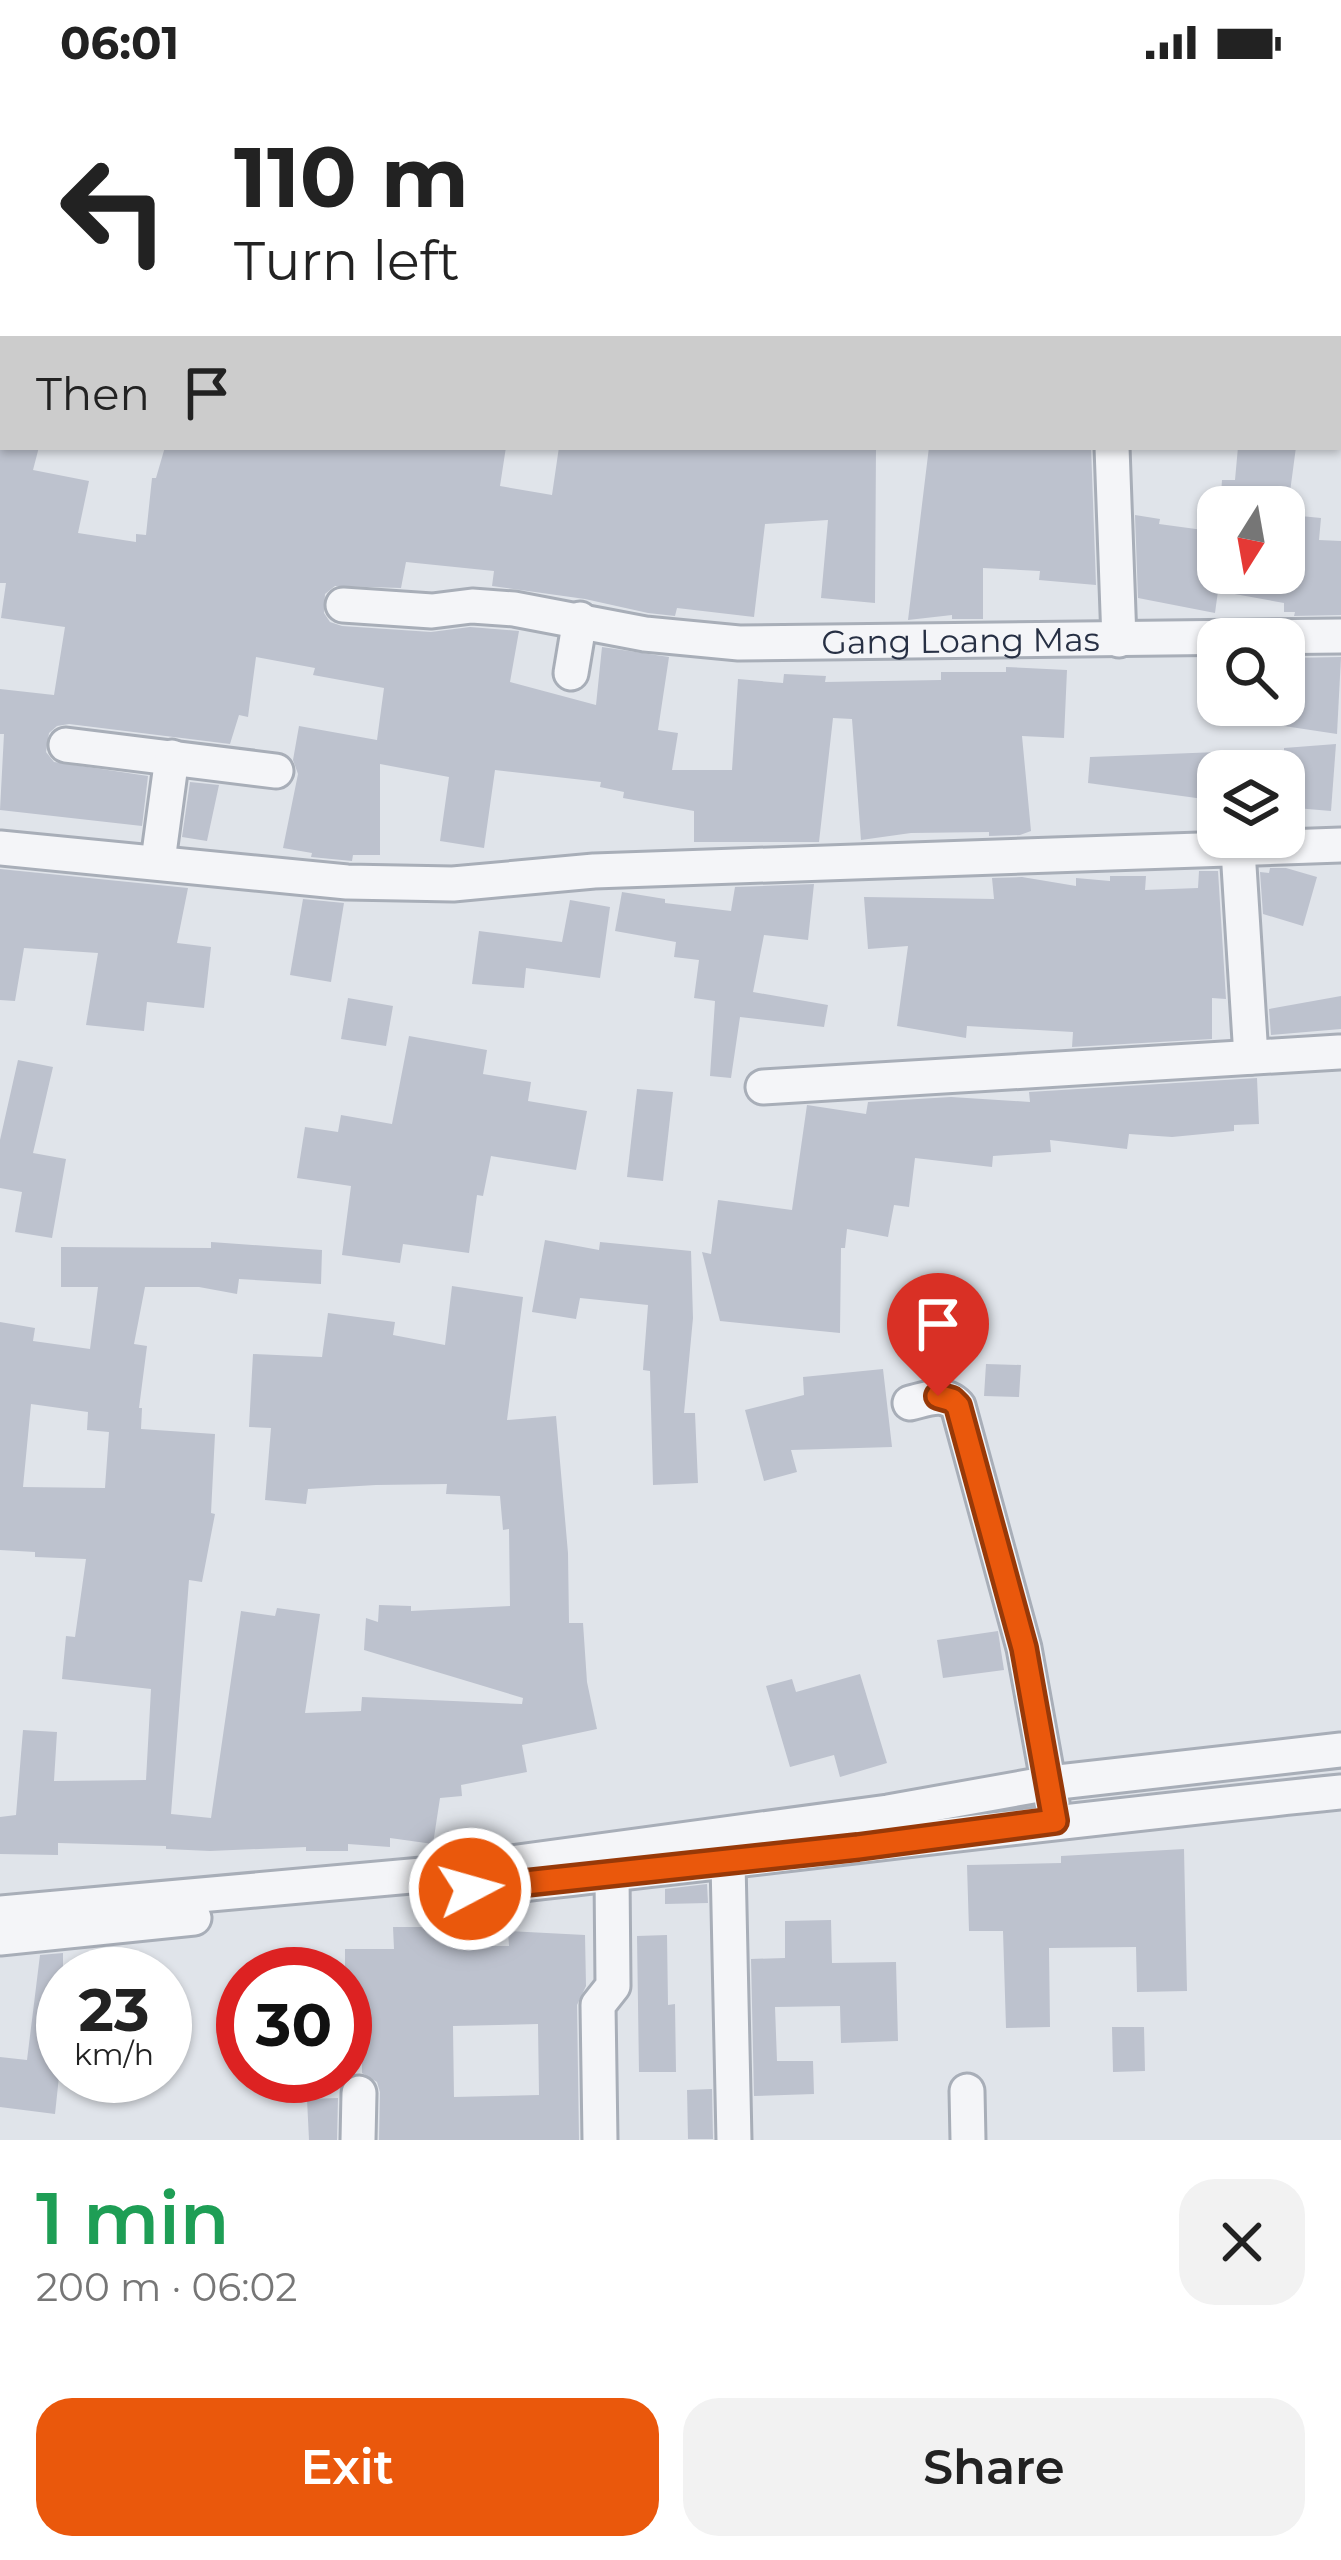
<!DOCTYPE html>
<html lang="en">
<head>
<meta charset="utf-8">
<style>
	:root { --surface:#fff; --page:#f2f2f2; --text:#222; --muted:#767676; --accent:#ea580c }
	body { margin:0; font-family:Montserrat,sans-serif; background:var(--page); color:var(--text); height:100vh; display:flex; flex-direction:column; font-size:45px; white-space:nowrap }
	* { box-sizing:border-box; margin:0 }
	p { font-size:39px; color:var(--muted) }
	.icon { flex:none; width:66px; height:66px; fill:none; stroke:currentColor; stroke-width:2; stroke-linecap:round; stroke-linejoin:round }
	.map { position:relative; height:2056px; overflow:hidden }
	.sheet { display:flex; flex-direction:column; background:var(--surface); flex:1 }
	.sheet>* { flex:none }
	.banner { position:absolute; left:0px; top:0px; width:1341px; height:366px; box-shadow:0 3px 9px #0004; background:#fff; color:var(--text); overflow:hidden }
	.needle { width:78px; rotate:191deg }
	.tools { position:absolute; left:1197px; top:402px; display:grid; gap:24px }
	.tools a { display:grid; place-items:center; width:108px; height:108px; border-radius:24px; background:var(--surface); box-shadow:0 3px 9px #0004; font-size:60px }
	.speed { position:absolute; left:36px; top:1863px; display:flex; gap:24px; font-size:60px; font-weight:700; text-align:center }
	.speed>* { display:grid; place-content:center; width:156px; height:156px; border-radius:50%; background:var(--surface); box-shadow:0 3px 9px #0004; line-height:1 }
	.speed small { font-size:30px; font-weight:400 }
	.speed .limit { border:18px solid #d22; background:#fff; color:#111 }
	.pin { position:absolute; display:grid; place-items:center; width:102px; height:102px; color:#fff; margin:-123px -51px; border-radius:50% 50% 50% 0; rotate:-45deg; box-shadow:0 0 12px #0007 }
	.pin .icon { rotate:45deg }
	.me { position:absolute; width:132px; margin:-66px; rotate:84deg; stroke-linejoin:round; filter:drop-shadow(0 0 9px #0008) }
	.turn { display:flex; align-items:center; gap:42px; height:252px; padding:0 36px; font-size:54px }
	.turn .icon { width:156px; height:156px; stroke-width:2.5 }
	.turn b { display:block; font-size:84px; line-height:102px }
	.then { display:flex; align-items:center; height:114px; padding:0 36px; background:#0003; gap:24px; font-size:45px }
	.round { display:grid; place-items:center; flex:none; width:126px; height:126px; border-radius:36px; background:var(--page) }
	.overview { display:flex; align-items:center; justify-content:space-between; height:204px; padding:0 36px }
	h1 { font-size:72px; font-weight:600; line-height:90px; color:#1e9e55 }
	.cta { display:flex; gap:24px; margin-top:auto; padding:24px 36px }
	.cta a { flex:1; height:138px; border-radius:36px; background:var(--accent); color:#fff; font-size:48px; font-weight:600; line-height:138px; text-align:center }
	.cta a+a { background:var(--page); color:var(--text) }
	.status { display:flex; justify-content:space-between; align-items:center; height:84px; padding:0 60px; background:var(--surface); direction:ltr }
	.status svg { height:33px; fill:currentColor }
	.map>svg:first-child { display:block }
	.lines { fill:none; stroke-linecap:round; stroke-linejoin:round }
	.river { stroke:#98afcd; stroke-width:63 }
	.building { fill:#bdc2ce; fill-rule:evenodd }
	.minor-casing { stroke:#a8aeb8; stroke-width:39 }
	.minor { stroke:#f4f5f8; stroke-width:33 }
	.route-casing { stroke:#983908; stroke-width:30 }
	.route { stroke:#ea580c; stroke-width:21 }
	.labels { text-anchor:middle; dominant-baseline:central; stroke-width:10; stroke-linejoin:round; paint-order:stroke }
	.street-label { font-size:33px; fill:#273044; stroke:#f0f3f8 }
</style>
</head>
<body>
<div class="status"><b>06:01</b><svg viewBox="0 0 49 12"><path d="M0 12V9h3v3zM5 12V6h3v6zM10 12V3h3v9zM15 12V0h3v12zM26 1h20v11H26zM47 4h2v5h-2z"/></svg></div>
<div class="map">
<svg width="1341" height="2056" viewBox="0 0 1341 2056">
	<rect width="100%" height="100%" fill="#e0e4ea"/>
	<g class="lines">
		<g class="river">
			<path d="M1338,103h3"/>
			<path d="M0,119h3"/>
		</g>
	</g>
	<g class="building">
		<path d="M0,363h39l-6,23 56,11 -11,52 58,9v-8l10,1 6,-57h4l9,-31h341l-6,39 52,9 7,-48h317l-1,156 -54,-5 7,-78 -63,4 -11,93 -77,-9 -2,8 -27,-3 -63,-14 -93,-13 2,-15 -88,-9 -5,26 -66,-2 -10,8 -1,19 6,9 12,4 89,6 39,-5 49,4 -9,51 86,23 6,-58 67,10 -11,73 20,3 -6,37h60l6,-91 45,4 1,-9 42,2 -1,6 116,-2v-8h65v-5l61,3 -3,68 -42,-2 9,95 -11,4 -31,1v-4l-78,1 -50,7 -9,-121 -19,-1 -14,124h-125v-31l-71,-13 1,-6 -24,-5 1,-5 -106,-12 -11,78 -44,-7 9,-64 -69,-13v91h-27l-1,6 -41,-4 1,-4 -29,-5 15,-74 -5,-14 6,-34 78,14 7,-52 -71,-13 2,-7 -59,-11 -8,60 -9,-2 -9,29 -161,-20 -12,2 -8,7 -3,19 8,10 94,14 -6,50 -142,-16 4,-76h-4v-45l54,6 11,-68 -64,-9 5,-35h-6z"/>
		<path d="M929,363h162l5,138 -57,-5 1,-9 -57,-3v51h-31v-4l-44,5z"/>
		<path d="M1238,363h58l-8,60h-68l2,-27h13z"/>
		<path d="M1135,431l25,4 -1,5 59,8v41h68l4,-58 31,3 -2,22 22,1v74l-47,1 1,-4h-11v-9l-66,-12 -3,22 -77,-15z"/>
		<path d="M1341,573l-4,77 -53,-8 3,-68z"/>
		<path d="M1336,660l-5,67 -47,-4v-59z"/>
		<path d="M1218,668v49l-130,-18 2,-26z"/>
		<path d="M190,698l29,3 -12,56 -25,-4z"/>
		<path d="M1270,784h16l31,9 -14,49 -40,-12 -3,-42 9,1z"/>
		<path d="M0,785l188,19 -11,55 34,4 -7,61 -57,-6 -3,29 -58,-6 12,-72 -74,-5 -9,53 -15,-1z"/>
		<path d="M1199,787h19l8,128 -14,-1v41l-140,8 1,-15 -106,-6 -1,12 -69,-12 11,-80 -40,3 -4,-52 130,2 -2,-21 30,-1 54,9v-8l34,3v-5h36l-1,14 53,-2z"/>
		<path d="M814,800l-6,56 -44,-5 -11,57 75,13 -4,22 -84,-10 -9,61 -21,-2 5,-75 -21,-3 5,-38 -25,-3 2,-15 -61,-11 7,-39 43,7v4l66,8 4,-24z"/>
		<path d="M303,815l41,4 -13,79 -41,-7z"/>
		<path d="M570,816l40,7 -10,71 -74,-10 -2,20 -52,-4 7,-53 83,11z"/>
		<path d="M1341,912v33l-70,6 -2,-26z"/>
		<path d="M348,914l45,8 -7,40 -45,-7z"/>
		<path d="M409,952l78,14 -4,24 48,8 -3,19 59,10 -11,59 -85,-14 -8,40 -6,-1 -8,58 -66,-9 -3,19 -58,-8 9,-69 -54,-8 8,-51 33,5 3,-17 51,9z"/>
		<path d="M18,976l35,7 -20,86 33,6 -14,79 -37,-6 7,-40 -22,-4v-48z"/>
		<path d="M1257,994l2,46 -25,1v6l-62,6 -43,-3 -2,15 -77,-9 1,12 -58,4 -1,11 -77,-9 -6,49 -15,-2 -6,32 -41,-8 -2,19h-4l-1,85 -120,-12 -18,-69 9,2 7,-54 74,10 15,-105 59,9 2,-12 83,-5 79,5 -1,-10z"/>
		<path d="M637,1005l36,3 -10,89 -36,-4z"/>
		<path d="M545,1156l54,10 1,-8 91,9 2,67 -9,95h11l3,70 -45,2 -3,-114 -7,-1 5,-65 -68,-7 -4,21 -44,-7z"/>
		<path d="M211,1158l111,8 -1,34 -82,-5 -2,15 -38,-7h-54l-11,57 13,2 -8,62h3l-1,21 74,5 -4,79 4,1 -13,68 -13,-2 -18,234 40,4 30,-207 34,5 2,-8 43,6 -15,99 56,-2 1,-14 160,7 1,-6 -159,-48 2,-32 12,4 1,-17 32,1v5l99,-5 -1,-77 -6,1 -3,-34 -54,-2 1,-10 -71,1 -68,4 -2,15 -41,-4 6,-72 -22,-1 4,-73 69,3 6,-44 67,9 -2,13 52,10 7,-59 71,11 -16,123 49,-4 12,137 1,70h14l4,59 10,47 -75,16 5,27 -66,13 1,11 -22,2 -7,46 -43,-6v9l-42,-3v7h-42v-4l-96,4 -44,-2v-3l-108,-3v12l-58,-1v-37l16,-2 7,-85 34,2 -3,49 92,-1 5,-91 -89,-10 4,-43 9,1 11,-78 -51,-2v-5l-35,-2v-228l35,6 -2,13 57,8 8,-62h-37v-40l150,1zM31,1320l57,8 -1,18 22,2 -4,56 -82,-1z"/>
		<path d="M986,1280l35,1 -2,32 -35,-1z"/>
		<path d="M883,1285l9,78 -101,3 6,22 -33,9 -19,-71 59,-15 -1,-18z"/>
		<path d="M998,1547l6,39 -61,8 -6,-38z"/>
		<path d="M860,1590l27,89 -47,14 -6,-22 -44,12 -24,-81 26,-7 4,13z"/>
		<path d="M1184,1765l3,142 -50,1 -1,-45 -87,1 1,79 -44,1 -3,-97h-34l-2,-66 94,-2v-7z"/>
		<path d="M707,1800l1,19 -43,1v-15z"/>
		<path d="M831,1836l1,43 64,-1 2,79 -57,2 -1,-37 -65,1 2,54h36l1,33 -60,2 -3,-137 34,-1v-37z"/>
		<path d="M393,1843h54v19h62l-1,-15 77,4 1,51 -9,19 2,135h-200l1,-48 -3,-10 -15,-9 -1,-64h-16v-60h49zM538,1940l1,71 -85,2 -1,-71z"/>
		<path d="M667,1851l1,70 7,-1 1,68h-37l-2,-136z"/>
		<path d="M63,1869v86l-8,75 -55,-7v-50l27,3 13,-105z"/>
		<path d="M1112,1943h32l1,44 -32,1z"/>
		<path d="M712,2005l1,50h-25l-1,-49z"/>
		<path d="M338,2014l-1,42h-28l-2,-41z"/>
	</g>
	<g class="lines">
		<defs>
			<g id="minor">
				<path d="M1338,305h3"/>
				<path d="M0,318h3"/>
				<path d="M1112,363l7,193"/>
				<path id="s1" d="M343,521l89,6 40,-5 42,3 131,25 94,9 602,-7"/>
				<path d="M571,589l9,-54"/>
				<path d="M66,661l210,26"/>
				<path d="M0,764l347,34 106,2 141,-13 747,-26"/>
				<path d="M1238,766l13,207"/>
				<path d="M158,777l14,-104"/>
				<path d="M763,1003l576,-35"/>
				<path d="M910,1319c17,-4 34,-12 48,3l66,242 28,155"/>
				<path d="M728,1778l6,278"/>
				<path d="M502,1802c280,-30 559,-66 839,-94"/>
				<path d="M0,1829l422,-38 466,-63 162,-29 291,-33"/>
				<path d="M0,1854l194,-20"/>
				<path d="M967,2007l1,49"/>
				<path d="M358,2056l1,-47"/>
				<path d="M600,2056l-2,-135 15,-19 -1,-112"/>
			</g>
		</defs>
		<use href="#minor" class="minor-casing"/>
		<use href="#minor" class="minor"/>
	</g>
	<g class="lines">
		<defs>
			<path id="route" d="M470,1805l388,-42 197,-26 -31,-173 -66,-242 -6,-6 -14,-4"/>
		</defs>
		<use href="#route" class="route-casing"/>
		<use href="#route" class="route"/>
	</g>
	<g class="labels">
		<g class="street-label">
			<text stroke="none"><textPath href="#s1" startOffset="621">Gang Loang Mas</textPath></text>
		</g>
	</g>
</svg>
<div class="tools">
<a><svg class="needle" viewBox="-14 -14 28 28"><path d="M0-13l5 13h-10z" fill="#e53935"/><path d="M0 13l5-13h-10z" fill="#767676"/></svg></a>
<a><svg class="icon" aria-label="search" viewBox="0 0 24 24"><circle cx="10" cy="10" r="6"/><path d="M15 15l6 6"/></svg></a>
<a><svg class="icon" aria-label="layers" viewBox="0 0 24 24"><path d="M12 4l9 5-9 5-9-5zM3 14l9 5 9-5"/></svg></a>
</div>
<div class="speed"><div>23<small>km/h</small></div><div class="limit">30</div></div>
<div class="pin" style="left:938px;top:1312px;background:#d93025"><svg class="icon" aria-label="arrive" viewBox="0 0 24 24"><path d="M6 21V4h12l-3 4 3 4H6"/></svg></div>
<svg class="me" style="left:470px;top:1805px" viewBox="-20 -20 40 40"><circle r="17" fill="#ea580c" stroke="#fff" stroke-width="3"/><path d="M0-11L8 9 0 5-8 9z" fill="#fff"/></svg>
<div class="banner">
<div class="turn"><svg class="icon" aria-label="left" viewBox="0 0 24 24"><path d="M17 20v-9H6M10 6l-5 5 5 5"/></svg><div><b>110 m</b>Turn left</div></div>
<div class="then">Then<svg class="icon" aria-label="arrive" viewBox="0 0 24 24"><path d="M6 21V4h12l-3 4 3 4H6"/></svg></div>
</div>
</div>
<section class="sheet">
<div class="overview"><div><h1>1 min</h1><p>200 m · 06:02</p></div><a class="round"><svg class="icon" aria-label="close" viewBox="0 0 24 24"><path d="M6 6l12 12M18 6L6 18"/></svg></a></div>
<div class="cta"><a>Exit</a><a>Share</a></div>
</section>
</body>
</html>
